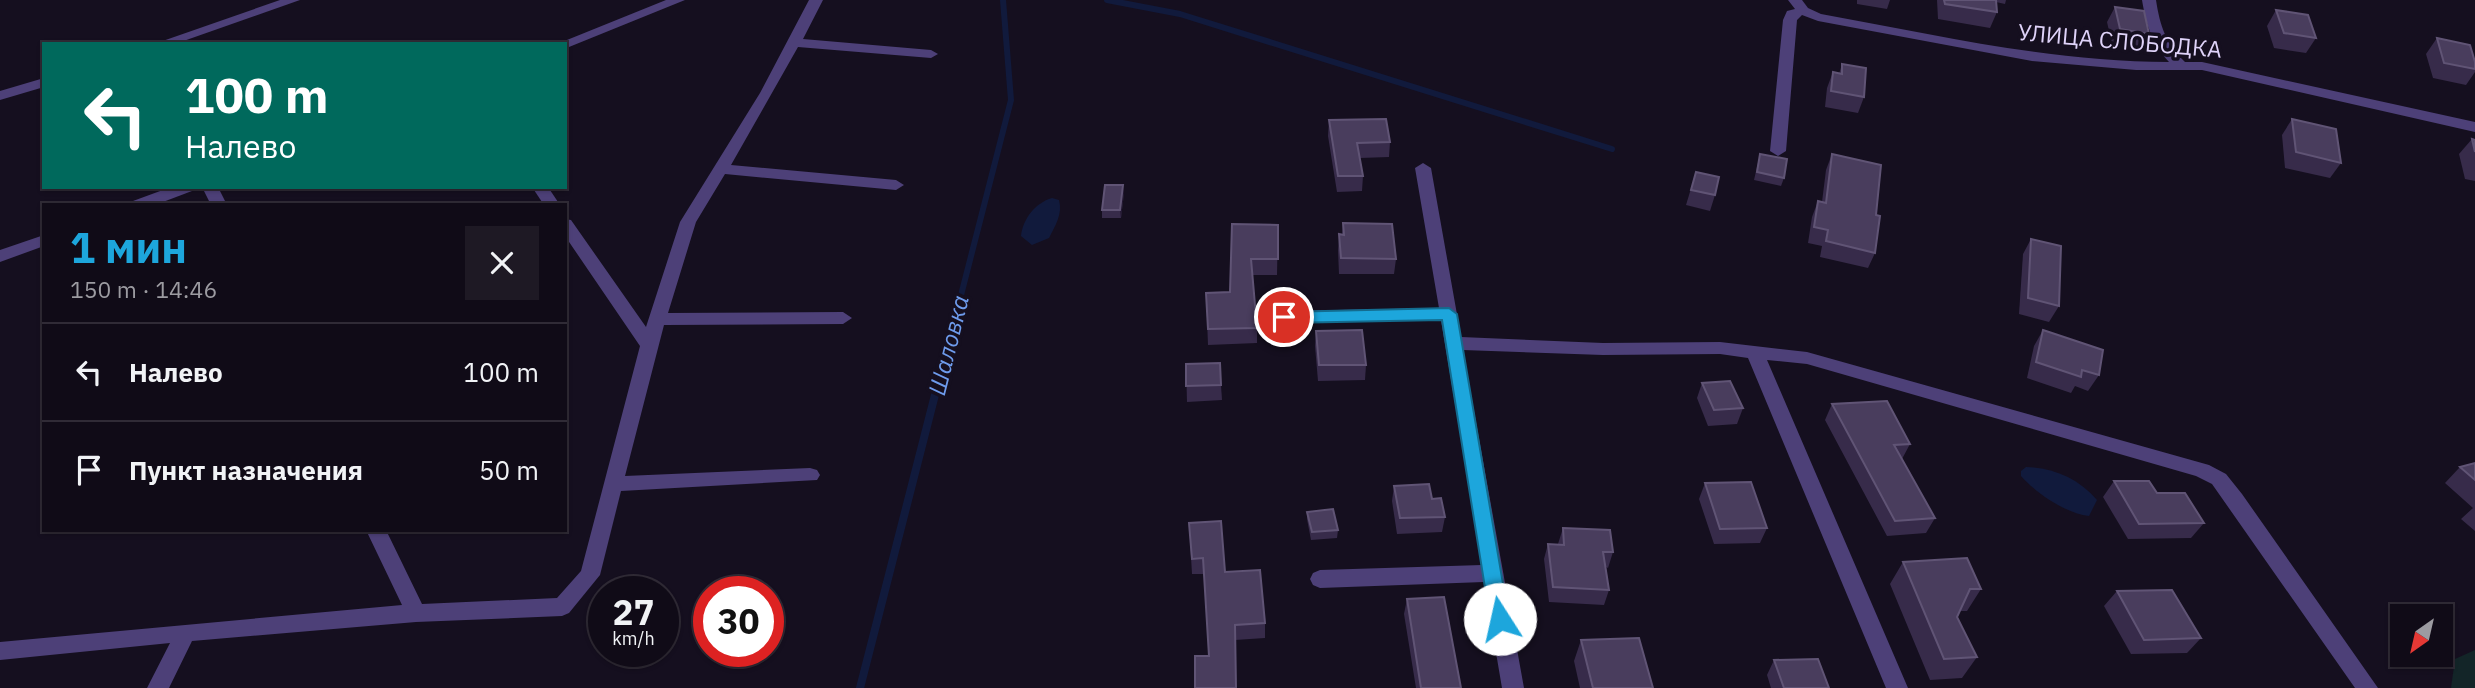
<!DOCTYPE html>
<html lang="ru">
<head>
<meta charset="utf-8">
<style>
	:root { --surface:#100b17; --page:#1e1924; --text:#f1f3f6; --muted:#9c9ba1; --line:#302b36; --accent:#1da6dc }
	body { margin:0; font-family:"IBM Plex Sans",sans-serif; background:var(--page); color:var(--text); height:100vh; display:flex; flex-direction:column; font-size:26px; white-space:nowrap }
	* { box-sizing:border-box; margin:0 }
	p { font-size:23px; color:var(--muted) }
	.icon { flex:none; width:38px; height:38px; fill:none; stroke:currentColor; stroke-width:2; stroke-linecap:round; stroke-linejoin:round }
	.map { position:relative; flex:1; overflow:hidden }
	.sheet { position:absolute; left:42px; top:203px; width:525px; height:329px; display:flex; flex-direction:column; background:var(--surface); border-radius:0px; box-shadow:0 2px 5px #0004,0 0 0 2px var(--line) }
	.sheet>* { flex:none }
	.guide { position:absolute; left:42px; top:42px; width:525px; height:147px; border-radius:0px; box-shadow:0 2px 5px #0004,0 0 0 2px var(--line); background:#00695c; color:#fff; overflow:hidden }
	.needle { width:46px; rotate:214deg }
	.fabs { position:absolute; left:2390px; top:604px; display:grid; gap:14px }
	.fabs a { display:grid; place-items:center; width:63px; height:63px; border-radius:0px; background:var(--surface); box-shadow:0 2px 5px #0004,0 0 0 2px var(--line); font-size:35px }
	.speed { position:absolute; left:588px; top:576px; display:flex; gap:14px; font-size:35px; font-weight:700; text-align:center }
	.speed>* { display:grid; place-content:center; width:91px; height:91px; border-radius:50%; background:var(--surface); box-shadow:0 2px 5px #0004,0 0 0 2px var(--line); line-height:1 }
	.speed small { font-size:18px; font-weight:400 }
	.speed .limit { border:10px solid #d22; background:#fff; color:#111 }
	.pin { position:absolute; display:grid; place-items:center; width:60px; height:60px; color:#fff; margin:-30px; border:4px solid #fff; border-radius:50%; box-shadow:0 2px 7px #0007 }
	.me { position:absolute; width:77px; margin:-38px; rotate:350deg; stroke-linejoin:round; filter:drop-shadow(0 0 5px #0008) }
	.turn { display:flex; align-items:center; gap:24px; height:147px; padding:0 28px; font-size:32px }
	.turn .icon { width:91px; height:91px; stroke-width:2.5 }
	.turn b { display:block; font-size:49px; line-height:60px }
	.round { display:grid; place-items:center; flex:none; width:74px; height:74px; border-radius:0px; background:var(--page) }
	.summary { display:flex; align-items:center; justify-content:space-between; height:119px; padding:0 28px }
	h1 { font-size:42px; font-weight:700; line-height:52px; color:var(--accent) }
	ul { padding:0; list-style:none }
	li { display:flex; align-items:center; gap:21px; height:98px; padding:0 28px; border-top:2px solid var(--line) }
	li div { flex:1 }
	li b { display:block; font-size:26px }
	li em { font-style:normal }
	.map>svg:first-child { display:block }
	.green { fill:#132528 }
	.water { fill:#111a3c }
	.lines { fill:none; stroke-linecap:round; stroke-linejoin:round }
	.stream-far1 { stroke:#111a3c; stroke-width:6 }
	.stream { stroke:#111a3c; stroke-width:8 }
	.minor { fill:#4d4078; fill-rule:evenodd }
	.wall { fill:#372b4a }
	.shaded-wall { fill:#221831 }
	.building { fill:#493d5d; stroke:#605475; stroke-width:2 }
	.route { fill:#1da6dc; stroke:#136c8f; stroke-width:2 }
	.labels { text-anchor:middle; dominant-baseline:central; stroke-width:7; stroke-linejoin:round; paint-order:stroke }
	.street-label { font-size:23px; fill:#dfd3f9; stroke:#150f1f }
	.water-label { font-size:24px; font-style:italic; fill:#6e9bec; stroke:#150f1f }
</style>
</head>
<body>
<div class="map">
<svg width="2475" height="688" viewBox="0 0 2475 688">
	<rect width="100%" height="100%" fill="#150f1f"/>
	<path class="green" d="M2475,650v38h-24l4,-29z"/>
	<g class="water">
		<path d="M1052,198l7,2c4,14 -4,26 -10,38l-17,7 -11,-9c2,-17 14,-33 31,-38z"/>
		<path d="M2026,467c28,1 53,12 71,33l-8,16c-24,-3 -52,-22 -68,-40v-5z"/>
	</g>
	<g class="lines">
		<g class="stream-far1">
			<path d="M1107,0l73,14 432,135"/>
			<path d="M959,303l52,-203 -8,-100"/>
		</g>
		<path class="stream" d="M860,688l99,-387"/>
		<g class="minor">
			<path d="M280,0h20l-125,44h-21z"/>
			<path d="M666,0h19l-116,47 -4,1v-4h-8z"/>
			<path d="M809,0h14l-20,39 128,11 7,4 -7,4 -133,-11 -67,118 165,15 8,5 -8,5 -171,-16 -29,48 -28,91 175,-1 9,6 -9,6 -179,1 -39,151 185,-8 7,2 3,5 -3,5 -196,11 -21,84 -31,38 -7,3 -146,6 -224,19 -23,47h-22l23,-45 -170,17v-18l402,-37 -36,-75h20l36,74 135,-6 24,-27 59,-225 -75,-110v-17l6,1 75,107 34,-105 80,-129z"/>
			<path d="M1788,0h14l6,8 13,6c116,21 230,48 348,48 -17,-18 -23,-38 -27,-62h14c4,26 10,44 29,62h17l273,60v10l-273,-62h-66l-104,-9 -214,-40 -16,-6 -5,5 -11,131 -8,5 -8,-5 13,-131 4,-9 8,-2z"/>
			<path d="M44,78v9l-44,13v-9z"/>
			<path d="M1423,163l8,5 30,169 142,6 117,-1 87,10 402,113 17,9 16,20 136,194h-23l-143,-204 -16,-8 -389,-112 -40,-4 141,328h-22l-138,-330 -28,-4 -117,1 -140,-5 61,338h-22l-18,-106 -164,6 -7,-3 -3,-6 3,-6 7,-3 162,-5 -41,-245 -156,3 -9,-6 9,-6 154,-3 -24,-140z"/>
			<path d="M171,187h23l-2,4 -37,14h-24l2,-4z"/>
			<path d="M202,187h16l9,18h-16z"/>
			<path d="M532,187h16l12,18h-16z"/>
			<path d="M44,235v11l-44,16v-12z"/>
		</g>
	</g>
	<g class="wall">
		<path d="M1857,0h33l-3,9 -30,-5z"/>
		<path d="M1937,0h69l-1,4 -9,-2 1,10 -7,16 -52,-9z"/>
		<path d="M2115,7l34,27 -8,15 -29,-5 -5,-22z"/>
		<path d="M2276,10l40,28 -10,15 -32,-5 -7,-22z"/>
		<path d="M2437,38l38,24v10l-9,13 -33,-7 -7,-24z"/>
		<path d="M1842,64l22,33 -6,16 -33,-6 2,-19 6,-16 6,2z"/>
		<path d="M2292,119l49,44 -11,15 -45,-10 -3,-33z"/>
		<path d="M1329,120l61,22 -1,15 -29,1 3,18 -1,15 -25,1 -9,-56z"/>
		<path d="M2472,139l3,1v41l-10,-2 -6,-25z"/>
		<path d="M1760,154l24,24 -3,8 -27,-6z"/>
		<path d="M1832,154l44,61 -1,38 -7,15 -48,-11 2,-11 -14,-3 4,-26 6,-16 4,1 4,-32z"/>
		<path d="M1696,172l19,23 -5,16 -24,-6z"/>
		<path d="M1124,193l-3,25h-19v-8z"/>
		<path d="M1343,223l53,36 -2,15h-55l-1,-24 1,-16h3z"/>
		<path d="M1232,224l46,1 -1,50h-25l5,53v15l-49,2 -2,-52 24,-1z"/>
		<path d="M2031,239l28,67 -10,16 -30,-8 4,-60z"/>
		<path d="M2043,330l56,45 -11,16 -13,-5 -4,7 -44,-15 7,-32z"/>
		<path d="M1316,331l50,34 -1,15 -47,1 -3,-35z"/>
		<path d="M1186,364l35,21 1,15 -35,2z"/>
		<path d="M1702,383l41,25 -6,16 -29,2 -11,-28z"/>
		<path d="M1832,404l78,40 -8,15 33,59 -9,15 -39,3 -62,-116z"/>
		<path d="M2475,463v68l-14,-12 12,-11 -28,-25 15,-16z"/>
		<path d="M2114,481l43,12 47,30 -13,15 -63,1 -25,-42z"/>
		<path d="M1705,483l62,45 -7,15 -46,1 -15,-45z"/>
		<path d="M1394,486l38,13 13,18 -3,15 -45,2 -5,-33z"/>
		<path d="M1307,512l31,18 -1,8 -26,2 -4,-21z"/>
		<path d="M1189,523l36,49 40,51v15l-30,2 -26,16 -5,-82h-12z"/>
		<path d="M1563,528l50,24 -5,16 -2,-1 3,23 -5,15 -55,-3 -5,-43 4,-15h10z"/>
		<path d="M1903,562l78,27 -14,22h-8l-2,6 20,40 -15,21 -32,2 -40,-96z"/>
		<path d="M2117,591l84,47 -14,15 -56,1 -27,-48z"/>
		<path d="M1407,599l54,89h-45l-12,-74z"/>
		<path d="M1581,640l72,48h-73l-6,-27z"/>
		<path d="M1774,660l55,28h-58l-4,-13z"/>
	</g>
	<path class="shaded-wall" d="M1123,185l1,8 -3,25 -1,-8z"/>
	<g class="building">
		<path d="M1944,0h52l1,12 -52,-8z"/>
		<path d="M2115,7l29,4 5,23 -29,-5z"/>
		<path d="M2276,10l32,5 8,23 -32,-5z"/>
		<path d="M2437,38l33,7 5,17v7l-31,-6z"/>
		<path d="M1842,64l24,4 -2,29 -33,-6 2,-19 9,2z"/>
		<path d="M1386,119l4,23 -33,1 6,33h-25l-9,-56z"/>
		<path d="M2292,119l44,10 5,34 -45,-11z"/>
		<path d="M2472,139l3,1v12z"/>
		<path d="M1760,154l27,5 -3,19 -27,-6z"/>
		<path d="M1832,154l49,11 -5,50 4,1 -5,37 -49,-12 2,-11 -14,-3 4,-26 8,2z"/>
		<path d="M1696,172l23,5 -4,18 -24,-5z"/>
		<path d="M1105,185h18l-3,25h-18z"/>
		<path d="M1343,223l49,1 4,35 -55,-1 -2,-24 5,1z"/>
		<path d="M1232,224l46,1v34h-27l6,69 -49,1 -2,-36 24,-1z"/>
		<path d="M2031,239l30,7 -2,60 -31,-8z"/>
		<path d="M1362,330l4,35h-47l-3,-34z"/>
		<path d="M2043,330l60,20 -4,25 -17,-5 -1,7 -45,-15z"/>
		<path d="M1220,363l1,22 -35,1v-22z"/>
		<path d="M1730,381l13,27 -29,2 -12,-27z"/>
		<path d="M1887,401l23,43 -16,1 41,73 -40,3 -63,-117z"/>
		<path d="M2475,463v17l-15,-13z"/>
		<path d="M2114,481h35l8,12h28l19,30 -65,1z"/>
		<path d="M1751,482l16,46 -47,1 -15,-46z"/>
		<path d="M1429,484l3,15 9,-1 4,19 -45,1 -6,-32z"/>
		<path d="M1333,509l5,21 -26,2 -5,-20z"/>
		<path d="M1221,521l4,51 35,-2 5,53 -30,2 1,63h-41v-32h14l-6,-98 -11,1 -3,-36z"/>
		<path d="M1563,528l47,2 3,22h-10l6,38 -56,-3 -5,-43 16,1z"/>
		<path d="M1967,558l14,31h-11l-13,28 20,40 -33,2 -41,-97z"/>
		<path d="M2172,590l29,48 -57,2 -27,-49z"/>
		<path d="M1444,597l17,91h-40l-14,-89z"/>
		<path d="M1639,638l14,50h-60l-12,-48z"/>
		<path d="M1818,659l11,29h-45l-10,-28z"/>
	</g>
	<path class="route" d="M1449,308l8,6 52,305 -2,6 -7,2 -7,-2 -3,-6 -48,-299 -158,3 -7,-6 7,-5z"/>
	<g class="labels">
		<g class="street-label">
			<text transform="translate(2120 40) rotate(5)">УЛИЦА СЛОБОДКА</text>
		</g>
		<g class="water-label">
			<text transform="translate(948 345) rotate(-76)">Шаловка</text>
		</g>
	</g>
</svg>
<div class="fabs">
<a><svg class="needle" viewBox="-14 -14 28 28"><path d="M0-13l5 13h-10z" fill="#e53935"/><path d="M0 13l5-13h-10z" fill="#9c9ba1"/></svg></a>
</div>
<div class="speed"><div>27<small>km/h</small></div><div class="limit">30</div></div>
<div class="pin" style="left:1284px;top:317px;background:#d93025"><svg class="icon" aria-label="arrive" viewBox="0 0 24 24"><path d="M6 21V4h12l-3 4 3 4H6"/></svg></div>
<svg class="me" style="left:1500px;top:619px" viewBox="-20 -20 40 40"><circle r="19" fill="#fff"/><path d="M0-13L10 11 0 6-10 11z" fill="#1da6dc"/></svg>
<div class="guide">
<div class="turn"><svg class="icon" aria-label="left" viewBox="0 0 24 24"><path d="M17 20v-9H6M10 6l-5 5 5 5"/></svg><div><b>100 m</b>Налево</div></div>
</div>
<section class="sheet">
<div class="summary"><div><h1>1 мин</h1><p>150 m · 14:46</p></div><a class="round"><svg class="icon" aria-label="close" viewBox="0 0 24 24"><path d="M6 6l12 12M18 6L6 18"/></svg></a></div>
<ul>
<li><svg class="icon" aria-label="left" viewBox="0 0 24 24"><path d="M17 20v-9H6M10 6l-5 5 5 5"/></svg><div><b>Налево</b></div><em>100 m</em></li>
<li><svg class="icon" aria-label="arrive" viewBox="0 0 24 24"><path d="M6 21V4h12l-3 4 3 4H6"/></svg><div><b>Пункт назначения</b></div><em>50 m</em></li>
</ul>
</section>
</div>
</body>
</html>
